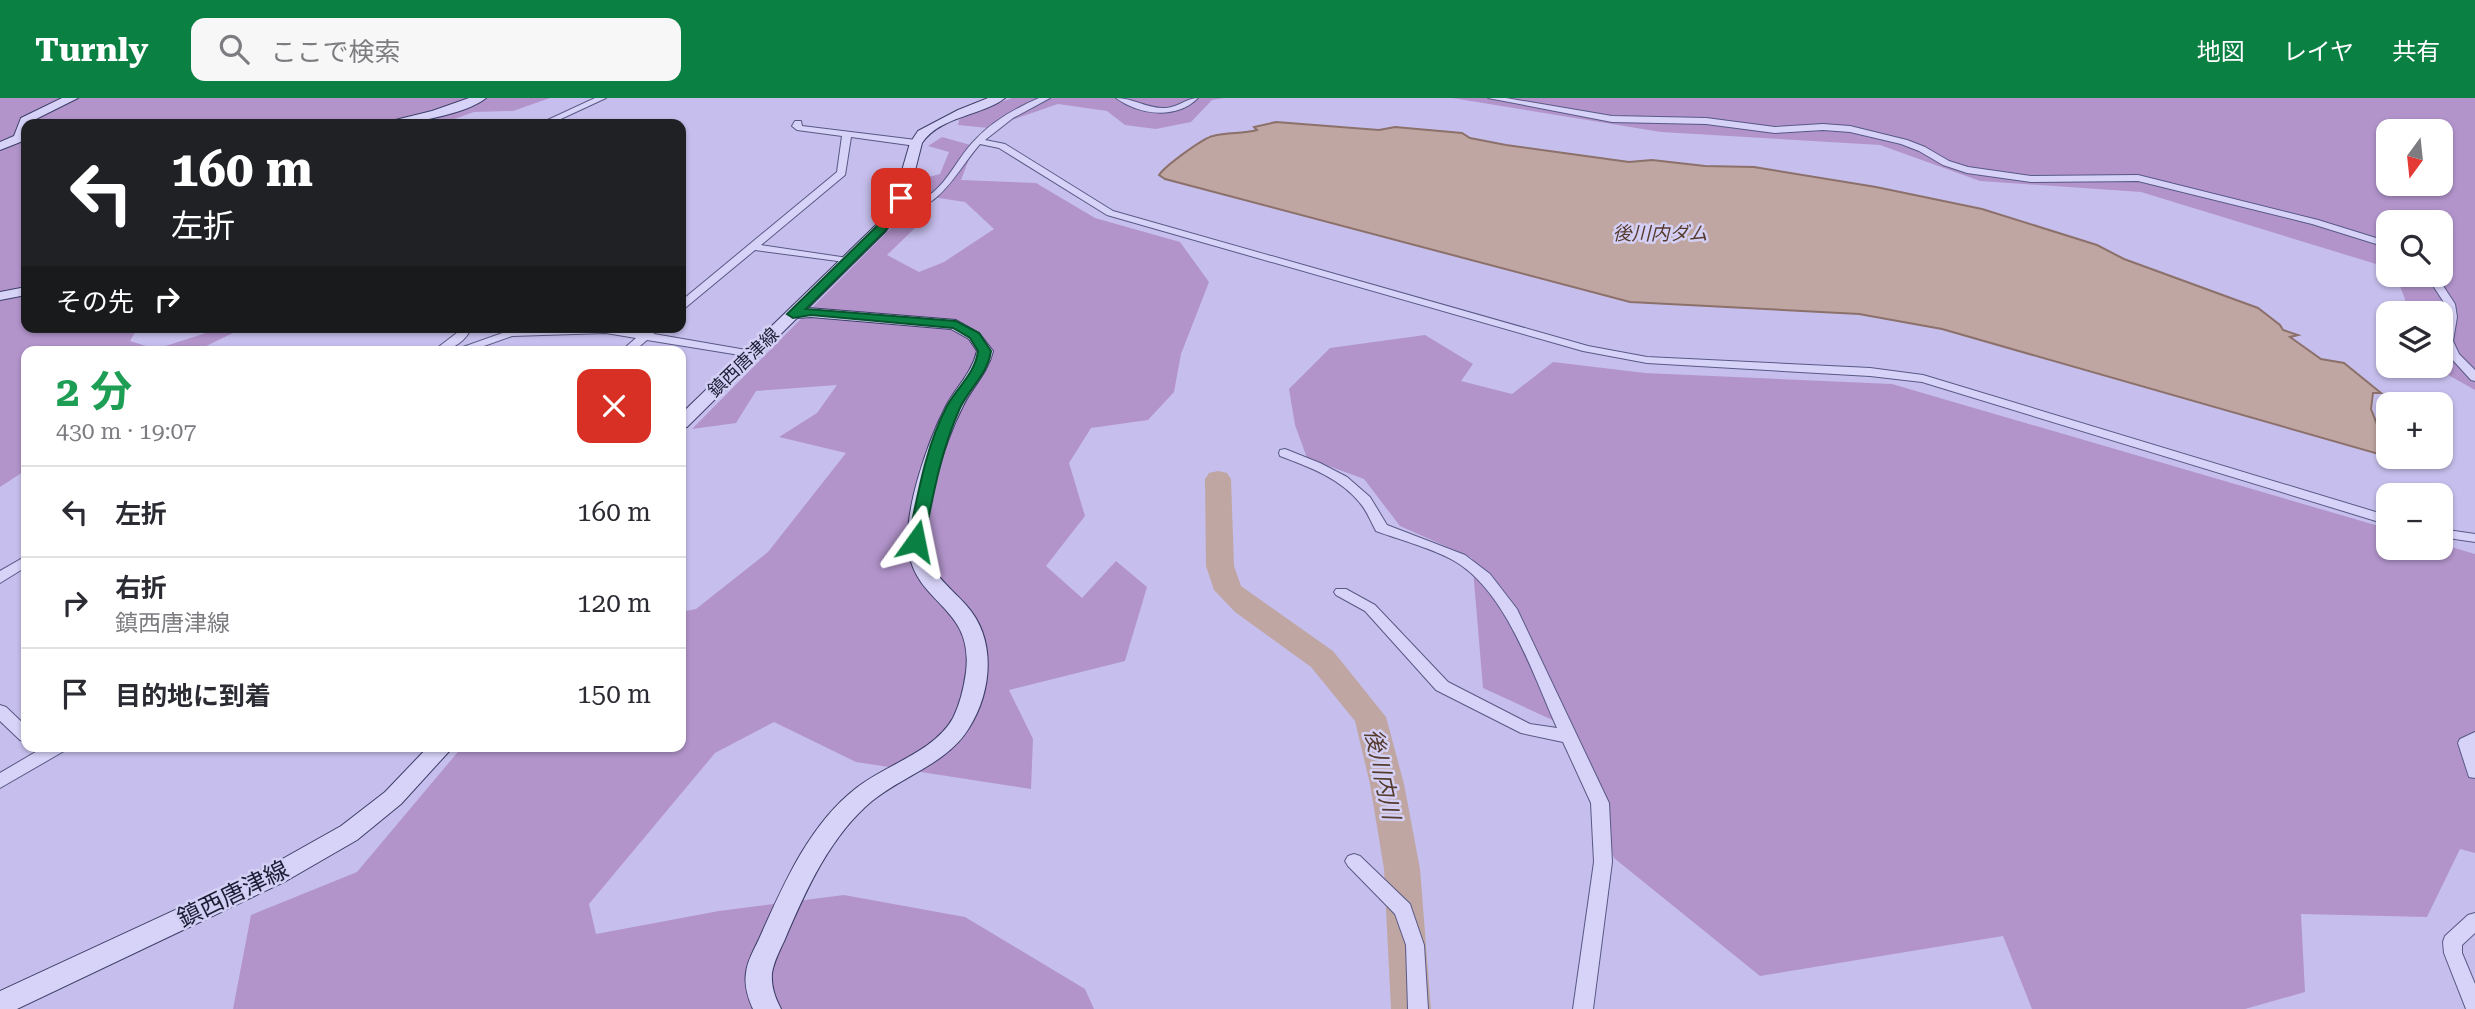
<!DOCTYPE html>
<html lang="ja">
<head>
<meta charset="utf-8">
<style>
	:root { --surface:#fff; --page:#f7f7f7; --text:#2b2b33; --muted:#7c7c81; --line:#e1e1e2; --accent:#0b8043 }
	body { margin:0; font-family:"Roboto Serif","Noto Sans JP",serif; background:var(--page); color:var(--text); height:100vh; display:flex; flex-direction:column; font-size:26px; white-space:nowrap }
	* { box-sizing:border-box; margin:0 }
	p { font-size:23px; color:var(--muted) }
	.icon { flex:none; width:38px; height:38px; fill:none; stroke:currentColor; stroke-width:2; stroke-linecap:round; stroke-linejoin:round }
	.map { position:relative; flex:1; overflow:hidden }
	.sheet { position:absolute; left:21px; top:248px; width:665px; height:406px; display:flex; flex-direction:column; background:var(--surface); border-radius:14px; box-shadow:0 2px 5px #0004 }
	.sheet>* { flex:none }
	.hud { position:absolute; left:21px; top:21px; width:665px; height:214px; border-radius:14px; box-shadow:0 2px 5px #0004; background:#202124; color:#fff; overflow:hidden }
	.needle { width:46px; rotate:195deg }
	.tools { position:absolute; left:2376px; top:21px; display:grid; gap:14px }
	.tools a { display:grid; place-items:center; width:77px; height:77px; border-radius:14px; background:var(--surface); box-shadow:0 2px 5px #0004; font-size:35px }
	.pin { position:absolute; display:grid; place-items:center; width:60px; height:60px; color:#fff; margin:-30px; border-radius:14px; box-shadow:0 4px 10px #0006 }
	.me { position:absolute; width:77px; margin:-38px; rotate:12deg; stroke-linejoin:round; filter:drop-shadow(0 0 5px #0008) }
	.turn { display:flex; align-items:center; gap:24px; height:147px; padding:0 35px; font-size:32px }
	.turn .icon { width:91px; height:91px; stroke-width:2.5 }
	.turn b { display:block; font-size:49px; line-height:60px }
	.then { display:flex; align-items:center; height:66px; padding:0 35px; background:#0003; gap:14px; font-size:26px }
	.round { display:grid; place-items:center; flex:none; width:74px; height:74px; border-radius:14px; background:var(--page) }
	.headline { display:flex; align-items:center; justify-content:space-between; height:119px; padding:0 35px }
	h1 { font-size:42px; font-weight:700; line-height:52px; color:#1e9e55 }
	ul { padding:0; list-style:none }
	li { display:flex; align-items:center; gap:21px; height:91px; padding:0 35px; border-top:2px solid var(--line) }
	li div { flex:1 }
	li b { display:block; font-size:26px }
	li em { font-style:normal }
	header { display:flex; align-items:center; gap:42px; box-sizing:border-box; height:98px; padding:0 35px; background:var(--accent); color:#fff }
	header strong { font-size:33px }
	nav { display:flex; gap:38px; margin-inline-start:auto; font-size:24px }
	.search { width:490px; height:63px; background:var(--page); display:flex; align-items:center; gap:18px; box-sizing:border-box; padding:0 24px; border-radius:14px; color:var(--muted); font-size:26px }
	.map>svg:first-child { display:block }
	.green { fill:#b294cb; fill-rule:evenodd }
	.water { fill:#bfa6a2; stroke:#8c706a; stroke-width:2 }
	.lines { fill:none; stroke-linecap:round; stroke-linejoin:round }
	.river { fill:#bfa6a2; fill-rule:evenodd }
	.street-casing { stroke:#585985; stroke-width:2 }
	.secondary-casing { stroke:#3b3e67; stroke-width:2 }
	.street { fill:#d7d2f8; fill-rule:evenodd }
	.secondary { fill:#d7d2f8; fill-rule:evenodd }
	.route { fill:#0b8043; stroke:#07532c; stroke-width:2 }
	.labels { text-anchor:middle; dominant-baseline:central; stroke-width:5; stroke-linejoin:round; paint-order:stroke }
	.far-street-label { font-size:18px; fill:#1c1e35; stroke:#d4cff5 }
	.far-water-label { font-size:19px; font-style:italic; fill:#553b2c; stroke:#d4cff5 }
	.water-label { font-size:23px; font-style:italic; fill:#553b2c; stroke:#d4cff5 }
	.near-street-label { font-size:24px; fill:#1c1e35; stroke:#d4cff5 }
</style>
</head>
<body>
<header>
<strong>Turnly</strong>
<div class="search"><svg class="icon" aria-label="search" viewBox="0 0 24 24"><circle cx="10" cy="10" r="6"/><path d="M15 15l6 6"/></svg>ここで検索</div>
<nav><a>地図</a><a>レイヤ</a><a>共有</a></nav>
</header>
<div class="map">
<svg width="2475" height="911" viewBox="0 0 2475 911">
	<rect width="100%" height="100%" fill="#c6bfed"/>
	<g class="green">
		<path d="M0,0h550l-37,13 -39,1 -34,12h-414v203h112l-8,14 26,8 50,-16 35,-4 -47,23h-168v118l-26,17z"/>
		<path d="M1012,0h212l-12,2 -21,22 -35,7 -31,-4 -18,-14 -49,-7 -70,24 -30,-3 2,-8z"/>
		<path d="M1452,0h1023v292l-43,-24h9v-53h-31l-14,-38h45v-53h-52v46l-248,-76 -161,-11 -100,-36 -219,-13zM2389,33h52v53h-52z"/>
		<path d="M942,39l32,9 -13,34 75,3 59,35 85,24 29,40 -28,72 -7,38 -26,28 -57,8 -22,35 16,53 -39,50 36,32 34,-37 31,26 -22,74 -116,29 24,49 -2,50 -175,-27 -82,-40 -59,31 -126,151 7,30 123,-23 125,-16 121,22 120,72 9,20h-861l18,-94 106,-43 105,-125h219v-135l15,-3 72,-57 78,-99 -67,-16 38,-24 20,-28 -81,6 -20,32 -44,6 206,-208 17,7 -28,27 32,17 25,-10 50,-33 -29,-27 -39,-6 -9,-16 23,-6 9,-22 -21,-6z"/>
		<path d="M1425,237l48,29 -12,17 51,13 41,-32 92,11 247,11 497,145v19h52v-4l34,10v299l-15,-4 -33,68 -126,-3 4,78 -60,17h-213l-29,-73 -243,40 -146,-118 -42,-129 -89,-41 -11,-130 -72,-32 -36,-47 -57,-21 -12,-33 -6,-36 41,-41z"/>
	</g>
	<path class="water" d="M1276,24l103,8 16,-3 67,6 8,5 36,7 123,17 23,-2 53,6 49,1 122,20 106,22 115,36 27,14 134,49 22,17 3,5 15,5 -8,2 31,22 23,4 37,30h-8l-2,16 6,15 12,15v18l-447,-128 -83,-15 -229,-12 -465,-123 -6,-4c6,-9 44,-37 54,-39 15,-4 29,-2 44,-6l-3,-3z"/>
	<g class="lines">
		<path class="river" d="M1218,373l9,2 4,6 3,87 7,20 92,65 53,66 18,67 16,85 11,140h-40l-7,-140 -14,-85 -15,-63 -44,-54 -76,-55 -21,-22 -8,-24 -1,-87 4,-6z"/>
		<defs>
			<g id="street">
				<path d="M595,0h11l-56,26h-11z"/>
				<path d="M1039,0h11l-37,20 -28,22 20,4 108,67 475,135 59,11 223,11 53,7 466,141v9l-467,-143 -52,-6 -223,-13 -64,-12 -476,-136 -108,-67 -19,-4c-26,30 -42,72 -88,67v-4c10,-2 21,-3 31,-8 24,-12 34,-42 53,-60 17,-18 40,-31 63,-41z"/>
				<path d="M1116,0c17,0 32,11 50,10 13,-1 20,-10 32,-10 -22,22 -59,17 -82,0z"/>
				<path d="M1488,0h18l106,18 94,2 69,9 48,-3 27,2 57,14 18,7 24,14 19,6 63,9 107,-1 180,45 71,22v6l-77,-24 -174,-43 -107,1 -64,-9 -24,-8 -24,-14 -18,-7 -51,-12 -27,-2 -48,3 -69,-9 -94,-2z"/>
				<path d="M795,23h6l1,5 114,14 4,3 -4,3 -65,-9 -6,38 -84,70 80,12 4,1v4l-90,-12 -70,58 -4,1v-8l156,-129 5,-36 -45,-6 -5,-4z"/>
				<path d="M2426,177h10l19,29 2,13 -4,24 6,13 16,16v11l-4,-1 -21,-23 -9,-16 4,-24v-13z"/>
				<path d="M450,229h15l5,4c-8,14 -23,21 -38,21l26,-20z"/>
				<path d="M610,229l33,6 10,-2 1,3 98,17 6,3 -6,3 -105,-17 -14,12h-13l16,-14 -30,-5 -94,3 -45,16h-18l62,-22z"/>
				<path d="M1285,351l35,14 27,14 23,20 17,28 78,30 25,19 27,35 92,194 3,59 -19,147h-20l21,-147 -3,-59 -28,-61 -42,-9 -85,-43 -71,-79 -29,-16 -2,-3 2,-3h10l29,16 73,77 82,42 27,4c-24,-53 -50,-135 -101,-166 -21,-13 -56,-22 -80,-31 -5,-9 -9,-20 -16,-28 -20,-25 -51,-36 -80,-47l-1,-3 1,-3z"/>
				<path d="M2441,431l34,5v8l-34,-5z"/>
				<path d="M26,458v11l-26,16v-12z"/>
				<path d="M0,607l6,2 20,19v16l-6,-2 -20,-19z"/>
				<path d="M2475,634v46l-6,-1 -11,-34 2,-4z"/>
				<path d="M44,649h22l-2,4 -64,37v-15z"/>
				<path d="M1354,756l6,2 50,48 2,6 12,35 4,64h-20l-2,-64 -11,-31 -47,-48 -3,-5 3,-5z"/>
				<path d="M2475,815v20l-13,12v8l13,31v25h-9l-22,-56 -1,-11 2,-6 23,-21z"/>
			</g>
			<g id="secondary">
				<path d="M62,0h16l-52,26 -3,17 -23,9v-8l14,-6 7,-18z"/>
				<path d="M469,0h17c-21,17 -80,27 -107,26l53,-13z"/>
				<path d="M988,0h17c-23,18 -65,18 -83,45l-14,55 -22,33 -78,77 148,12 23,13 14,18c-5,22 -21,36 -30,55 -18,35 -43,111 -35,149 5,21 24,34 38,50 31,34 26,86 3,123 -22,36 -65,47 -97,73 -42,35 -66,89 -87,138 -5,11 -11,22 -13,34 -1,14 3,24 9,36h-28c-5,-11 -9,-23 -7,-36 1,-12 8,-23 13,-34 24,-53 49,-113 96,-150 31,-25 78,-36 98,-71 7,-14 11,-31 13,-46 8,-65 -48,-67 -57,-119 -7,-39 19,-112 37,-147 10,-19 26,-33 31,-55l-8,-12 -18,-10 -140,-12 -14,1 -110,109 -6,1v-14l195,-189 18,-27 16,-55 8,-12 40,-21z"/>
				<path d="M26,189v8l-26,5v-8z"/>
				<path d="M428,649h25l-52,57 -44,36 -71,41 -269,128h-17v-18l268,-124 73,-41 44,-34z"/>
			</g>
		</defs>
		<use href="#street" class="street-casing"/>
		<use href="#secondary" class="secondary-casing"/>
		<use href="#street" class="street"/>
		<use href="#secondary" class="secondary"/>
	</g>
	<path class="route" d="M897,98l9,2 -21,33 -79,78 150,12 23,12 12,18c-3,23 -21,36 -31,57 -19,42 -27,87 -36,133l-8,5 -8,-5c10,-46 17,-93 39,-135 11,-20 28,-32 31,-55l-8,-13 -17,-10 -142,-13 -18,3 -6,-4 90,-88z"/>
	<g class="labels">
		<g class="far-street-label">
			<text transform="translate(743 264) rotate(-44)">鎮西唐津線</text>
		</g>
		<g class="far-water-label">
			<text x="1660" y="135">後川内ダム</text>
		</g>
		<g class="water-label">
			<text transform="translate(1382 676) rotate(78)">後川内川</text>
		</g>
		<g class="near-street-label">
			<text transform="translate(233 796) rotate(-26)">鎮西唐津線</text>
		</g>
	</g>
</svg>
<div class="tools">
<a><svg class="needle" viewBox="-14 -14 28 28"><path d="M0-13l5 13h-10z" fill="#e53935"/><path d="M0 13l5-13h-10z" fill="#7c7c81"/></svg></a>
<a><svg class="icon" aria-label="search" viewBox="0 0 24 24"><circle cx="10" cy="10" r="6"/><path d="M15 15l6 6"/></svg></a>
<a><svg class="icon" aria-label="layers" viewBox="0 0 24 24"><path d="M12 4l9 5-9 5-9-5zM3 14l9 5 9-5"/></svg></a>
<a>+</a>
<a>−</a>
</div>
<div class="pin" style="left:901px;top:100px;background:#d93025"><svg class="icon" aria-label="arrive" viewBox="0 0 24 24"><path d="M6 21V4h12l-3 4 3 4H6"/></svg></div>
<svg class="me" style="left:916px;top:443px" viewBox="-20 -20 40 40"><path d="M0-17L14 15 0 8-14 15z" fill="#0b8043" stroke="#fff" stroke-width="4"/></svg>
<div class="hud">
<div class="turn"><svg class="icon" aria-label="left" viewBox="0 0 24 24"><path d="M17 20v-9H6M10 6l-5 5 5 5"/></svg><div><b>160 m</b>左折</div></div>
<div class="then">その先<svg class="icon" aria-label="right" viewBox="0 0 24 24"><path d="M7 20v-9h11M14 6l5 5-5 5"/></svg></div>
</div>
<section class="sheet">
<div class="headline"><div><h1>2 分</h1><p>430 m · 19:07</p></div><a class="round" style="background:#d93025;color:#fff"><svg class="icon" aria-label="close" viewBox="0 0 24 24"><path d="M6 6l12 12M18 6L6 18"/></svg></a></div>
<ul>
<li><svg class="icon" aria-label="left" viewBox="0 0 24 24"><path d="M17 20v-9H6M10 6l-5 5 5 5"/></svg><div><b>左折</b></div><em>160 m</em></li>
<li><svg class="icon" aria-label="right" viewBox="0 0 24 24"><path d="M7 20v-9h11M14 6l5 5-5 5"/></svg><div><b>右折</b><p>鎮西唐津線</p></div><em>120 m</em></li>
<li><svg class="icon" aria-label="arrive" viewBox="0 0 24 24"><path d="M6 21V4h12l-3 4 3 4H6"/></svg><div><b>目的地に到着</b></div><em>150 m</em></li>
</ul>
</section>
</div>
</body>
</html>
